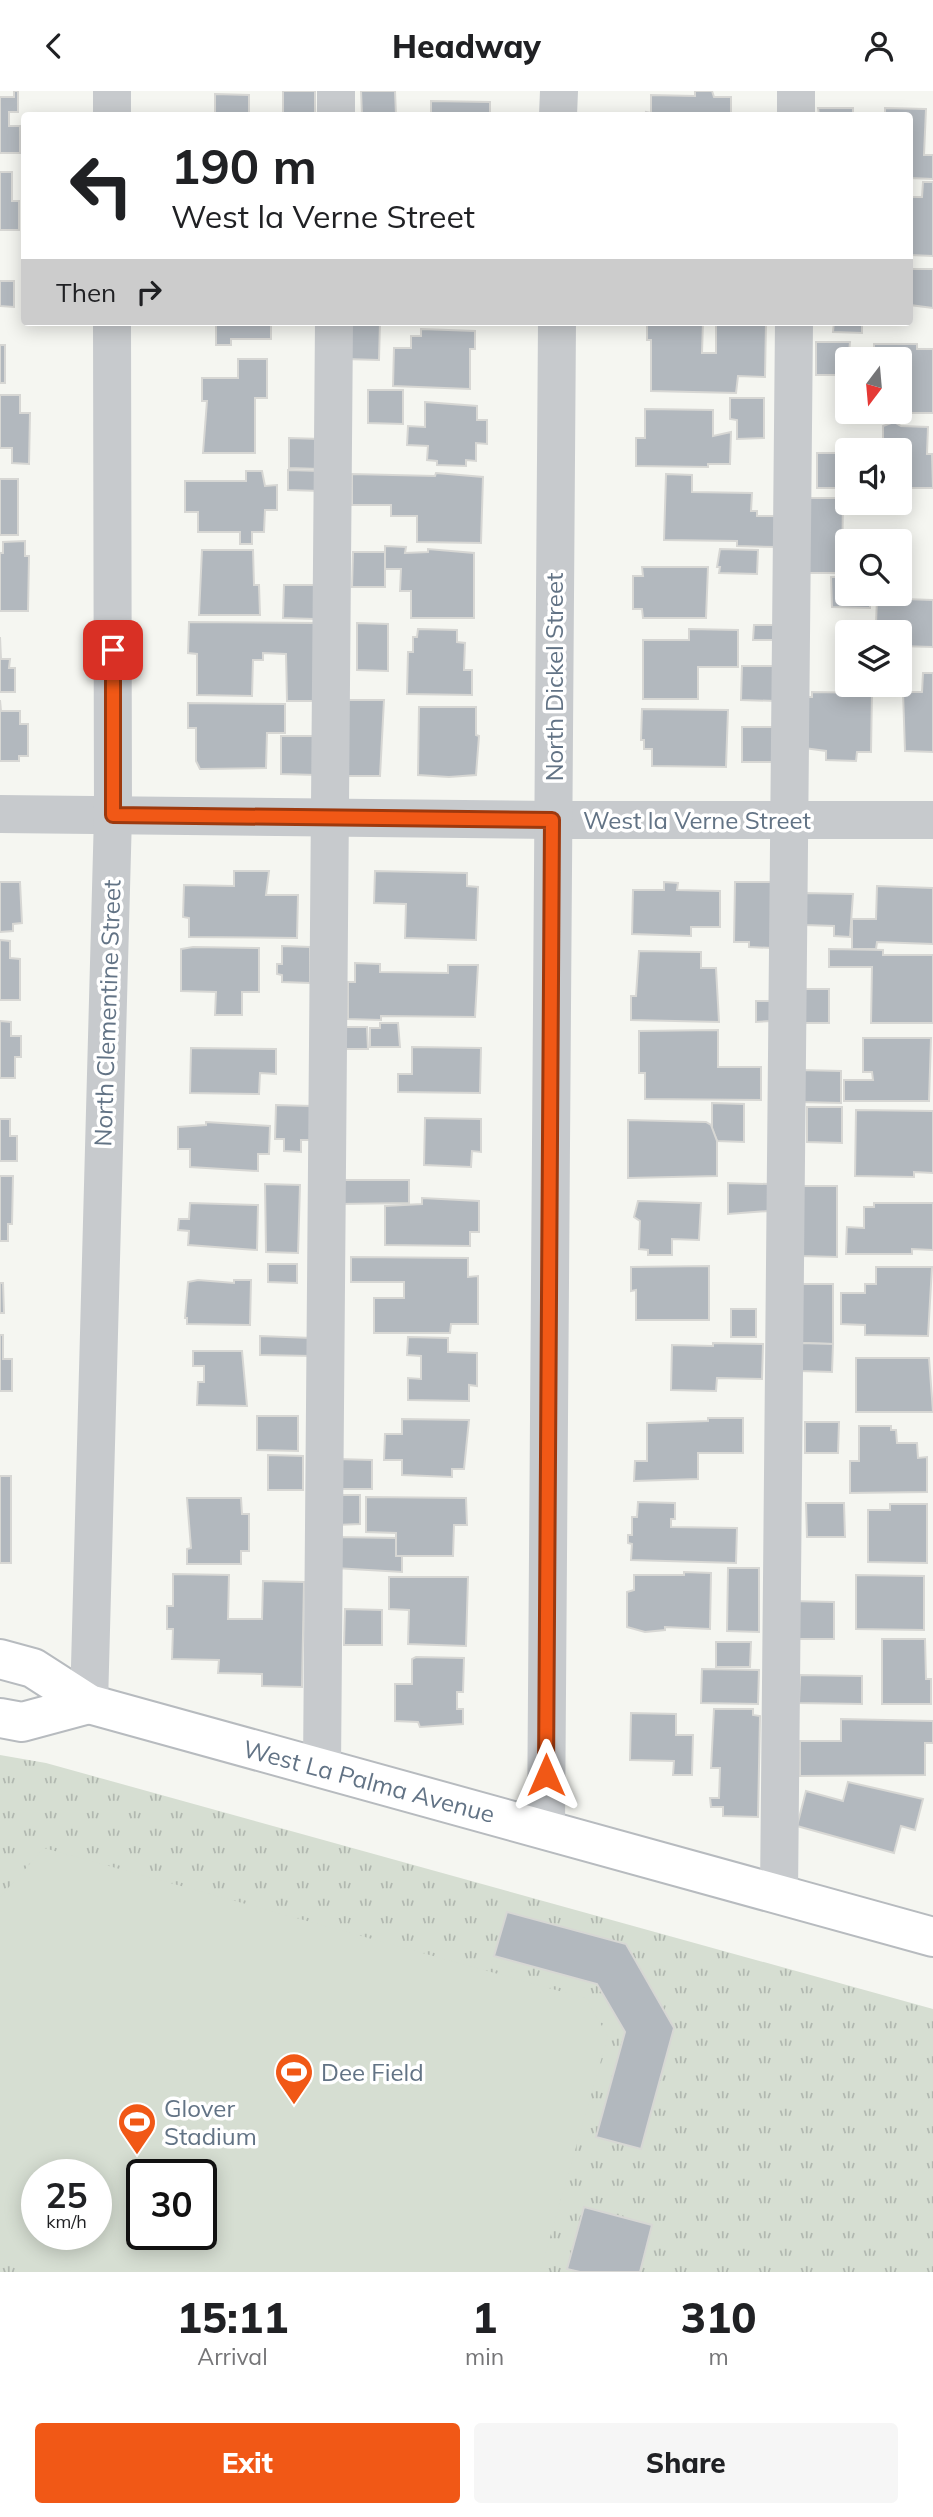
<!DOCTYPE html>
<html lang="en">
<head>
<meta charset="utf-8">
<style>
	:root { --surface:#fff; --page:#f6f6f6; --text:#202124; --muted:#757577; --accent:#f15816 }
	body { margin:0; font-family:Mulish,sans-serif; background:var(--page); color:var(--text); height:100vh; display:flex; flex-direction:column; font-size:26px; white-space:nowrap }
	* { box-sizing:border-box; margin:0 }
	p { font-size:23px; color:var(--muted) }
	.icon { flex:none; width:38px; height:38px; fill:none; stroke:currentColor; stroke-width:2; stroke-linecap:round; stroke-linejoin:round }
	.map { position:relative; height:2181px; overflow:hidden }
	.side { display:flex; flex-direction:column; background:var(--surface); flex:1 }
	.side>* { flex:none }
	.top-card { position:absolute; left:21px; top:21px; width:892px; height:214px; border-radius:7px; box-shadow:0 4px 18px #0003; background:#fff; color:var(--text); overflow:hidden }
	.needle { width:46px; rotate:196deg }
	.buttons { position:absolute; left:835px; top:256px; display:grid; gap:14px }
	.buttons a { display:grid; place-items:center; width:77px; height:77px; border-radius:7px; background:var(--surface); box-shadow:0 4px 18px #0003; font-size:35px }
	.speed { position:absolute; left:21px; top:2068px; display:flex; gap:14px; font-size:35px; font-weight:700; text-align:center }
	.speed>* { display:grid; place-content:center; width:91px; height:91px; border-radius:50%; background:var(--surface); box-shadow:0 4px 18px #0003; line-height:1 }
	.speed small { font-size:18px; font-weight:400 }
	.speed .limit { border:4px solid #111; border-radius:10px; background:#fff; color:#111 }
	.pin { position:absolute; display:grid; place-items:center; width:60px; height:60px; color:#fff; margin:-30px; border-radius:14px; box-shadow:0 4px 10px #0006 }
	.me { position:absolute; width:77px; margin:-38px; rotate:0deg; stroke-linejoin:round; filter:drop-shadow(0 0 5px #0008) }
	.turn { display:flex; align-items:center; gap:24px; height:147px; padding:0 35px; font-size:32px }
	.turn .icon { width:91px; height:91px; stroke-width:2.5 }
	.turn b { display:block; font-size:49px; line-height:60px }
	.then { display:flex; align-items:center; height:66px; padding:0 35px; background:#0003; gap:14px; font-size:26px }
	.eta { display:flex; justify-content:space-evenly; align-items:center; height:119px; text-align:center }
	.eta b { font-size:42px; font-weight:800; line-height:49px }
	.cta { display:flex; gap:14px; margin-top:auto; padding:14px 35px }
	.cta a { flex:1; height:80px; border-radius:7px; background:var(--accent); color:#fff; font-size:28px; font-weight:800; line-height:80px; text-align:center }
	.cta a+a { background:var(--page); color:var(--text) }
	header { display:flex; justify-content:space-between; align-items:center; height:91px; padding:0 35px; background:var(--surface); font-size:32px; font-weight:800 }
	.map>svg:first-child { display:block }
	.park { fill:url(#park-tufts); fill-rule:evenodd }
	.pitch { fill:#d6ded2; fill-rule:evenodd }
	.building { fill:#b2b8be; stroke:#d7d7d4; stroke-width:2 }
	.lines { fill:none; stroke-linecap:round; stroke-linejoin:round }
	.major-casing { stroke:#b7bbbf; stroke-width:42 }
	.minor { stroke:#c7cacd; stroke-width:38 }
	.major { stroke:#fff; stroke-width:38 }
	.route-casing { stroke:#9d390e; stroke-width:18 }
	.route { stroke:#f15816; stroke-width:12 }
	.labels { text-anchor:middle; dominant-baseline:central; stroke-width:7; stroke-linejoin:round; paint-order:stroke }
	.street-label { font-size:24px; fill:#627385; stroke:#fff }
	.poi-label { font-size:24px; fill:#627385; stroke:#fff; text-anchor:start }
</style>
</head>
<body>
<header><svg class="icon" aria-label="back" viewBox="0 0 24 24"><path d="M15 5l-7 7 7 7"/></svg>Headway<svg class="icon" aria-label="person" viewBox="0 0 24 24"><circle cx="12" cy="8" r="4"/><path d="M4 21q1-7 8-7t8 7"/></svg></header>
<div class="map">
<svg width="933" height="2181" viewBox="0 0 933 2181">
	<defs>
		<pattern id="park-tufts" width="24" height="20" patternUnits="userSpaceOnUse" patternTransform="scale(1.75)"><rect width="24" height="20" fill="#d6ded2"/><path d="M3 7l-1-3M5 7V3M7 7l1-3M15 17l-1-3M17 17v-4M19 17l1-3" fill="none" stroke="#b1b8b0"/></pattern>
	</defs>
	<rect width="100%" height="100%" fill="#f5f6f1"/>
	<path class="park" d="M0,1664l46,8 887,246v263h-933zM37,2084h59v60h-59zM142,2084h59v60h-59z"/>
	<path class="pitch" d="M44,1757l541,150 23,38 -68,236h-520l-20,-21v-354zM37,2084h59v60h-59zM142,2084h59v60h-59z"/>
	<g class="building">
		<path d="M14,0h4v21h-9v14h11v27h-20v-56h14z"/>
		<rect x="283" y="0" width="32" height="24"/>
		<path d="M361,0h34l1,24h-34z"/>
		<path d="M695,0h17l2,6h17v18h-85v-3l5,1v-18l44,1z"/>
		<path d="M215,3l34,1v20h-34z"/>
		<path d="M431,10l59,1v13h-59z"/>
		<path d="M818,17h35v7h-34z"/>
		<path d="M885,17l41,1 -2,46h9v24l-23,-1v-63h-25z"/>
		<path d="M0,81h12v29h7v29h-19z"/>
		<path d="M923,91h10v74l-23,-1v-58h12z"/>
		<path d="M910,178h23v39l-23,-3z"/>
		<path d="M0,190h14v26l-14,-1z"/>
		<path d="M216,231h55v17h-40v6h-15z"/>
		<path d="M346,231h34l-1,38 -34,-1z"/>
		<path d="M647,231h56l-1,31h14v-31h50l-1,55 -27,-1 -2,17 -85,-2v-51h-4z"/>
		<path d="M834,231h28v11l-29,-1z"/>
		<path d="M421,238l54,2v18h-5v40l-77,-3 1,-38h17v-12h10z"/>
		<path d="M816,251h34l-3,33h-31z"/>
		<path d="M874,253h43v5h16v64h-45l12,-2v-52h-26z"/>
		<rect x="0" y="254" width="5" height="38"/>
		<path d="M238,268h29v39h-12v55h-52l4,-52h-5v-23h36z"/>
		<path d="M368,299h35v34l-35,-1z"/>
		<path d="M0,304h20v18h10l-1,51 -17,-1v-15h-12z"/>
		<path d="M730,307h34v40l-27,1v-19l-7,-1z"/>
		<path d="M425,311l52,4v14h10v24l-11,-1v18l-10,-1v6l-29,-1v-4l-10,-1 1,-14 -21,-1 1,-19 17,1z"/>
		<path d="M645,318l68,1v26l18,-4 -1,32h-22v3l-72,-1v-28h9z"/>
		<path d="M894,331l7,4 27,1 -1,27h5l1,34h-33v-38h-17v-24z"/>
		<path d="M289,347l32,1 -1,30 -31,-1z"/>
		<rect x="817" y="362" width="30" height="35"/>
		<path d="M288,379l32,1v20l-32,-1z"/>
		<path d="M246,380h16l3,15 12,-1v25h-12l-1,22h-12v12h-12v-12h-42v-20h-13v-31h61z"/>
		<path d="M436,382l47,4 -2,66 -64,-1v-26h-26v-11h-39v-31l83,2z"/>
		<path d="M666,383l26,1v17l60,1 -1,18h6v5h19v31l-39,-1v-5l-73,-1z"/>
		<rect x="0" y="388" width="18" height="56"/>
		<path d="M809,407h34l-1,75h-35z"/>
		<path d="M25,450v15h4l-1,55h-28v-58h3v-11z"/>
		<path d="M385,455l21,1 -1,6 23,-1v-3l46,4v65h-63v-27h-11l1,-22h-16z"/>
		<path d="M720,458l38,1 -1,24 -38,-1 1,-6h-3z"/>
		<path d="M202,459h51l1,35h5l1,30h-61z"/>
		<path d="M353,461h32v35h-33z"/>
		<path d="M642,476h66l-2,51h-63l-1,-9h-9v-33h10z"/>
		<path d="M831,486h16v16h23v15l-38,-1z"/>
		<path d="M284,494h31v34l-32,-1z"/>
		<path d="M877,507l56,2v47l-33,-1v-14h-47v-8h23z"/>
		<path d="M189,531l129,1 2,78h-33l-1,-47 -23,-1v7h-10l-1,36 -55,-1v-41l-9,-1z"/>
		<path d="M357,532l31,1v47l-31,-1z"/>
		<path d="M754,534h21l-1,15h-21z"/>
		<path d="M418,538l39,1v12l8,1 -1,27h8v25l-65,-1 1,-42h5v-15h4z"/>
		<path d="M689,538l49,1v37h-40v32h-55v-59h46z"/>
		<path d="M0,546l1,22h9l-1,9h6v24h-15z"/>
		<path d="M900,562h6l2,7 1,30h-23v-6h14z"/>
		<path d="M742,575h34l-1,35 -34,-1z"/>
		<path d="M923,582h10v79l-28,-1 -2,-59h19z"/>
		<path d="M812,601l60,1 -1,59h-14l-1,9 -30,-1v-9l-30,-4 1,-50h15z"/>
		<path d="M0,609l1,11h19v13h8v32h-9v5h-19z"/>
		<path d="M348,609h36l-4,76h-36z"/>
		<path d="M188,612l97,1v29h-18l-1,35 -66,1 -4,-8v-33h-8z"/>
		<path d="M419,616h57v28l3,1 -3,39 -27,2 -31,-2z"/>
		<path d="M642,618l86,1 -2,57 -74,-1v-17h-8v-9h-3z"/>
		<rect x="742" y="636" width="33" height="35"/>
		<path d="M281,645h36l-1,39 -35,-1z"/>
		<path d="M234,780h35l-3,24h32l-1,43 -108,-1v-19l-6,-1 1,-32 50,1z"/>
		<path d="M375,780l92,2v13l11,1 -2,53 -71,-2 1,-34 -32,-1z"/>
		<path d="M0,791h20l2,41 -9,1v7l-13,1z"/>
		<path d="M664,791l14,1 -1,7 43,1v36h-29v9l-59,-2 1,-44h31z"/>
		<path d="M735,791h39l-2,66 -23,-1v-5h-15z"/>
		<path d="M877,795l56,2v56l-56,-2 -1,7h-24v-30h24z"/>
		<path d="M805,802l48,1 -3,43 -16,-1v-10l-29,-1z"/>
		<path d="M0,849l10,1v17l10,1v41h-20z"/>
		<path d="M282,855l28,1v36l-28,-1v-7l-5,-1v-10h5z"/>
		<path d="M193,856l66,1v44h-17v23h-27l1,-23 -35,-1v-42z"/>
		<path d="M829,858l54,1v5h50v68h-62l1,-56h-43z"/>
		<path d="M639,860l62,1v16h15l3,54 -88,-2v-24h5z"/>
		<path d="M355,872l25,1v8l68,1v-8h30l-3,52 -94,-1v4l-33,-1v-37h7z"/>
		<rect x="798" y="898" width="31" height="34"/>
		<path d="M756,910h15v20l-15,1z"/>
		<path d="M0,930l11,1v14h10v21h-6v21h-15z"/>
		<path d="M380,932h18l2,24h-30v-19h10z"/>
		<path d="M342,936h25l1,22h-26z"/>
		<path d="M718,939v37h43v33l-116,-1v-26h-6v-42z"/>
		<path d="M863,947h68l-2,63h-85v-21h29l-1,-8h-9z"/>
		<path d="M412,956l69,1 -1,45 -82,-1v-18h14z"/>
		<path d="M191,957l85,1v25l-16,-1 -1,21 -69,-1z"/>
		<path d="M800,979l41,1v32l-41,-1z"/>
		<path d="M712,1012l32,1v38l-27,-1 -5,-12z"/>
		<path d="M276,1014l35,1v34h-10v12l-17,-1v-12h-9z"/>
		<path d="M807,1016h35v36l-35,-1z"/>
		<path d="M856,1019l77,1v62l-19,-1v5l-59,-1z"/>
		<path d="M425,1027l56,1v33l-9,-1 -1,16 -47,-2z"/>
		<path d="M0,1028h10v17h7v25h-17z"/>
		<path d="M628,1029l78,2 5,3 6,16v35l-89,2z"/>
		<path d="M206,1031l64,4 -1,28h-11v17l-68,-4v-18h-12v-22l28,-2z"/>
		<path d="M0,1085h13l-1,48h-4v17h-8z"/>
		<path d="M340,1089h69v23l-69,1z"/>
		<path d="M728,1092l41,1v27l-41,3z"/>
		<path d="M265,1093l35,1 -2,68 -32,-1z"/>
		<path d="M801,1095h36v71l-36,-1z"/>
		<path d="M422,1107l57,3v31h-9v14l-85,-1v-39l37,-2z"/>
		<path d="M638,1110l63,2 -2,37 -27,-1v16h-24v-5l-9,-1 1,-28 -6,-4z"/>
		<path d="M190,1112l68,2 -1,45 -69,-5 1,-14 -11,-1 1,-11h10z"/>
		<path d="M874,1112h59v47l-21,-1v5h-66l1,-27 17,1v-21h10z"/>
		<path d="M351,1166l117,1v19l10,-1v48h-27l-1,9h-76v-35h30v-16h-53z"/>
		<path d="M268,1173h29v19l-29,-1z"/>
		<path d="M709,1175v54h-73v-30l-5,1v-24z"/>
		<path d="M876,1176h56l-4,69 -63,-1v-10l-24,-1v-31h24v-9h11z"/>
		<path d="M198,1189l36,3v-3h17l-1,45 -63,-1v-6h-2l3,-36z"/>
		<path d="M0,1192h3l1,30h-4z"/>
		<path d="M801,1193h32v60l-33,-1z"/>
		<rect x="731" y="1218" width="25" height="28"/>
		<path d="M0,1244h3v24h9v32h-12z"/>
		<path d="M260,1245l52,2v18l-52,-1z"/>
		<path d="M408,1246l40,1v14l29,1v33l-8,-1v16l-61,-1v-22l13,1v-23l-14,-1z"/>
		<path d="M713,1252l50,1 -1,35 -45,-1 -1,13 -45,-1 1,-45 41,1z"/>
		<path d="M800,1252l33,1 -1,28 -32,-1z"/>
		<path d="M193,1260h49l5,55 -50,-1 1,-23h6v-16h-11z"/>
		<path d="M856,1267h73l4,54h-77z"/>
		<path d="M257,1325h41v35l-41,-1z"/>
		<path d="M708,1327h35v35h-45v26l-64,2 1,-20h12v-38l61,-2z"/>
		<path d="M402,1328l67,1 -5,49h-12v8l-50,-2v-15h-18l1,-26h17z"/>
		<path d="M805,1331h34l-1,31h-33z"/>
		<path d="M859,1335h32v4h5l1,13h20l1,15 9,-1v35l-77,1v-32h9z"/>
		<path d="M268,1364l35,1v34h-35z"/>
		<path d="M337,1368l35,1v29h-36z"/>
		<rect x="0" y="1385" width="11" height="87"/>
		<path d="M336,1404h24v29l-24,1z"/>
		<path d="M366,1406l100,1 1,27h-13l-1,31h-57v-23l-30,-1z"/>
		<path d="M187,1407h54l1,16h7v37h-8v13h-54v-15l4,-1z"/>
		<path d="M638,1411l37,1v16h-4v8l66,1 -1,35 -105,-3 1,-16 -4,-1v-8h4v-18h5z"/>
		<path d="M806,1412h38l1,34h-38z"/>
		<path d="M890,1413h37v59l-59,-1v-52h22z"/>
		<path d="M335,1446l61,1v18h6v16l-67,-4z"/>
		<path d="M728,1477h31v64l-32,-1z"/>
		<path d="M684,1481l27,1 -1,56 -45,-2v3l-20,2 -18,-5v-35l7,-2v-15h50z"/>
		<path d="M173,1483l56,1 -1,44h34l1,-38 41,1 -2,105 -40,-1v-12l-44,-1 1,-13 -47,-1 1,-30h-6v-23h6z"/>
		<path d="M856,1484l68,1v54l-68,-1z"/>
		<path d="M389,1486h79l-2,69 -58,-2 1,-34 -20,-1z"/>
		<path d="M791,1510l43,1v37h-43z"/>
		<path d="M345,1518l37,1v35h-38z"/>
		<path d="M882,1548h43l1,40h5v25h-49z"/>
		<path d="M716,1551h35l-1,25h-34z"/>
		<path d="M416,1566l48,1 -1,34h-6v17h6v15l-43,3 -2,-5 -23,-1v-37h17v-25z"/>
		<path d="M702,1578l57,1 -1,34 -57,-1z"/>
		<path d="M800,1584l62,1v28l-63,-1z"/>
		<path d="M714,1618h39v6l7,1 -2,101 -35,-1v-9h-12l-1,-9h9l1,-30h-9z"/>
		<path d="M631,1622l45,1v21h17l-1,40h-19l1,-14 -44,-1z"/>
		<path d="M841,1628l92,2v22h-8v32l-125,1v-35h41z"/>
		<path d="M848,1691l75,17 -8,31 -14,-4 -7,27 -97,-27 9,-35 37,10z"/>
		<path d="M507,1821l119,32 48,84 -33,121 -45,-12 29,-105 -28,-48 -103,-28z"/>
		<path d="M584,2116l68,18 -12,47h-60l-13,-3z"/>
	</g>
	<g class="lines">
		<defs>
			<g id="major">
				<path d="M0,1568l33,9 56,36 844,233"/>
				<path d="M0,1627l22,4 67,-18"/>
			</g>
		</defs>
		<use href="#major" class="major-casing"/>
		<g class="minor">
			<path d="M112,0v24"/>
			<path d="M336,24v-24"/>
			<path d="M558,24l1,-24"/>
			<path d="M796,24v-24"/>
			<path d="M0,723l552,6h381"/>
			<path d="M89,1613l24,-889 -1,-493"/>
			<path d="M322,1677l12,-1446"/>
			<path d="M546,1739l11,-1508"/>
			<path d="M779,1803l15,-1572"/>
		</g>
		<use href="#major" class="major"/>
	</g>
	<g class="lines">
		<defs>
			<path id="route" d="M113,559v165l439,5 -6,955"/>
		</defs>
		<use href="#route" class="route-casing"/>
		<use href="#route" class="route"/>
	</g>
	<defs>
		<symbol id="stadium-pin" viewBox="-11 -11 22 30"><path d="M0 17L-7.5 6A9.5 9.5 0 1 1 7.5 6Z" fill="#f15816" stroke="#fff"/><path d="M0-5a6.5 5 0 1 0 0 10a6.5 5 0 1 0 0-10ZM-3.5-1.8h7v3.6h-7Z" fill="#fff"/></symbol>
	</defs>
	<g fill-rule="evenodd">
		<use href="#stadium-pin" x="272" y="1959" width="44" height="60"/>
		<use href="#stadium-pin" x="115" y="2009" width="44" height="60"/>
	</g>
	<g class="labels">
		<g class="street-label">
			<text transform="translate(554 586) rotate(-90)">North Dickel Street</text>
			<text x="697" y="729">West la Verne Street</text>
			<text transform="translate(107 922) rotate(-88)">North Clementine Street</text>
			<text transform="translate(369 1690) rotate(15)">West La Palma Avenue</text>
		</g>
		<g class="poi-label">
			<text x="321" y="1981">Dee Field</text>
			<text x="164" y="2017">Glover<tspan x="164" dy="28">Stadium</tspan></text>
		</g>
	</g>
</svg>
<div class="buttons">
<a><svg class="needle" viewBox="-14 -14 28 28"><path d="M0-13l5 13h-10z" fill="#e53935"/><path d="M0 13l5-13h-10z" fill="#757577"/></svg></a>
<a><svg class="icon" aria-label="sound" viewBox="0 0 24 24"><path d="M4 9h4l5-4v14l-5-4H4zM17 9q2 3 0 6"/></svg></a>
<a><svg class="icon" aria-label="search" viewBox="0 0 24 24"><circle cx="10" cy="10" r="6"/><path d="M15 15l6 6"/></svg></a>
<a><svg class="icon" aria-label="layers" viewBox="0 0 24 24"><path d="M12 4l9 5-9 5-9-5zM3 14l9 5 9-5"/></svg></a>
</div>
<div class="speed"><div>25<small>km/h</small></div><div class="limit">30</div></div>
<div class="pin" style="left:113px;top:559px;background:#d93025"><svg class="icon" aria-label="arrive" viewBox="0 0 24 24"><path d="M6 21V4h12l-3 4 3 4H6"/></svg></div>
<svg class="me" style="left:546px;top:1684px" viewBox="-20 -20 40 40"><path d="M0-17L14 15 0 8-14 15z" fill="#f15816" stroke="#fff" stroke-width="4"/></svg>
<div class="top-card">
<div class="turn"><svg class="icon" aria-label="left" viewBox="0 0 24 24"><path d="M17 20v-9H6M10 6l-5 5 5 5"/></svg><div><b>190 m</b>West la Verne Street</div></div>
<div class="then">Then<svg class="icon" aria-label="right" viewBox="0 0 24 24"><path d="M7 20v-9h11M14 6l5 5-5 5"/></svg></div>
</div>
</div>
<section class="side">
<div class="eta">
<div><b>15:11</b><p>Arrival</p></div>
<div><b>1</b><p>min</p></div>
<div><b>310</b><p>m</p></div>
</div>
<div class="cta"><a>Exit</a><a>Share</a></div>
</section>
</body>
</html>
